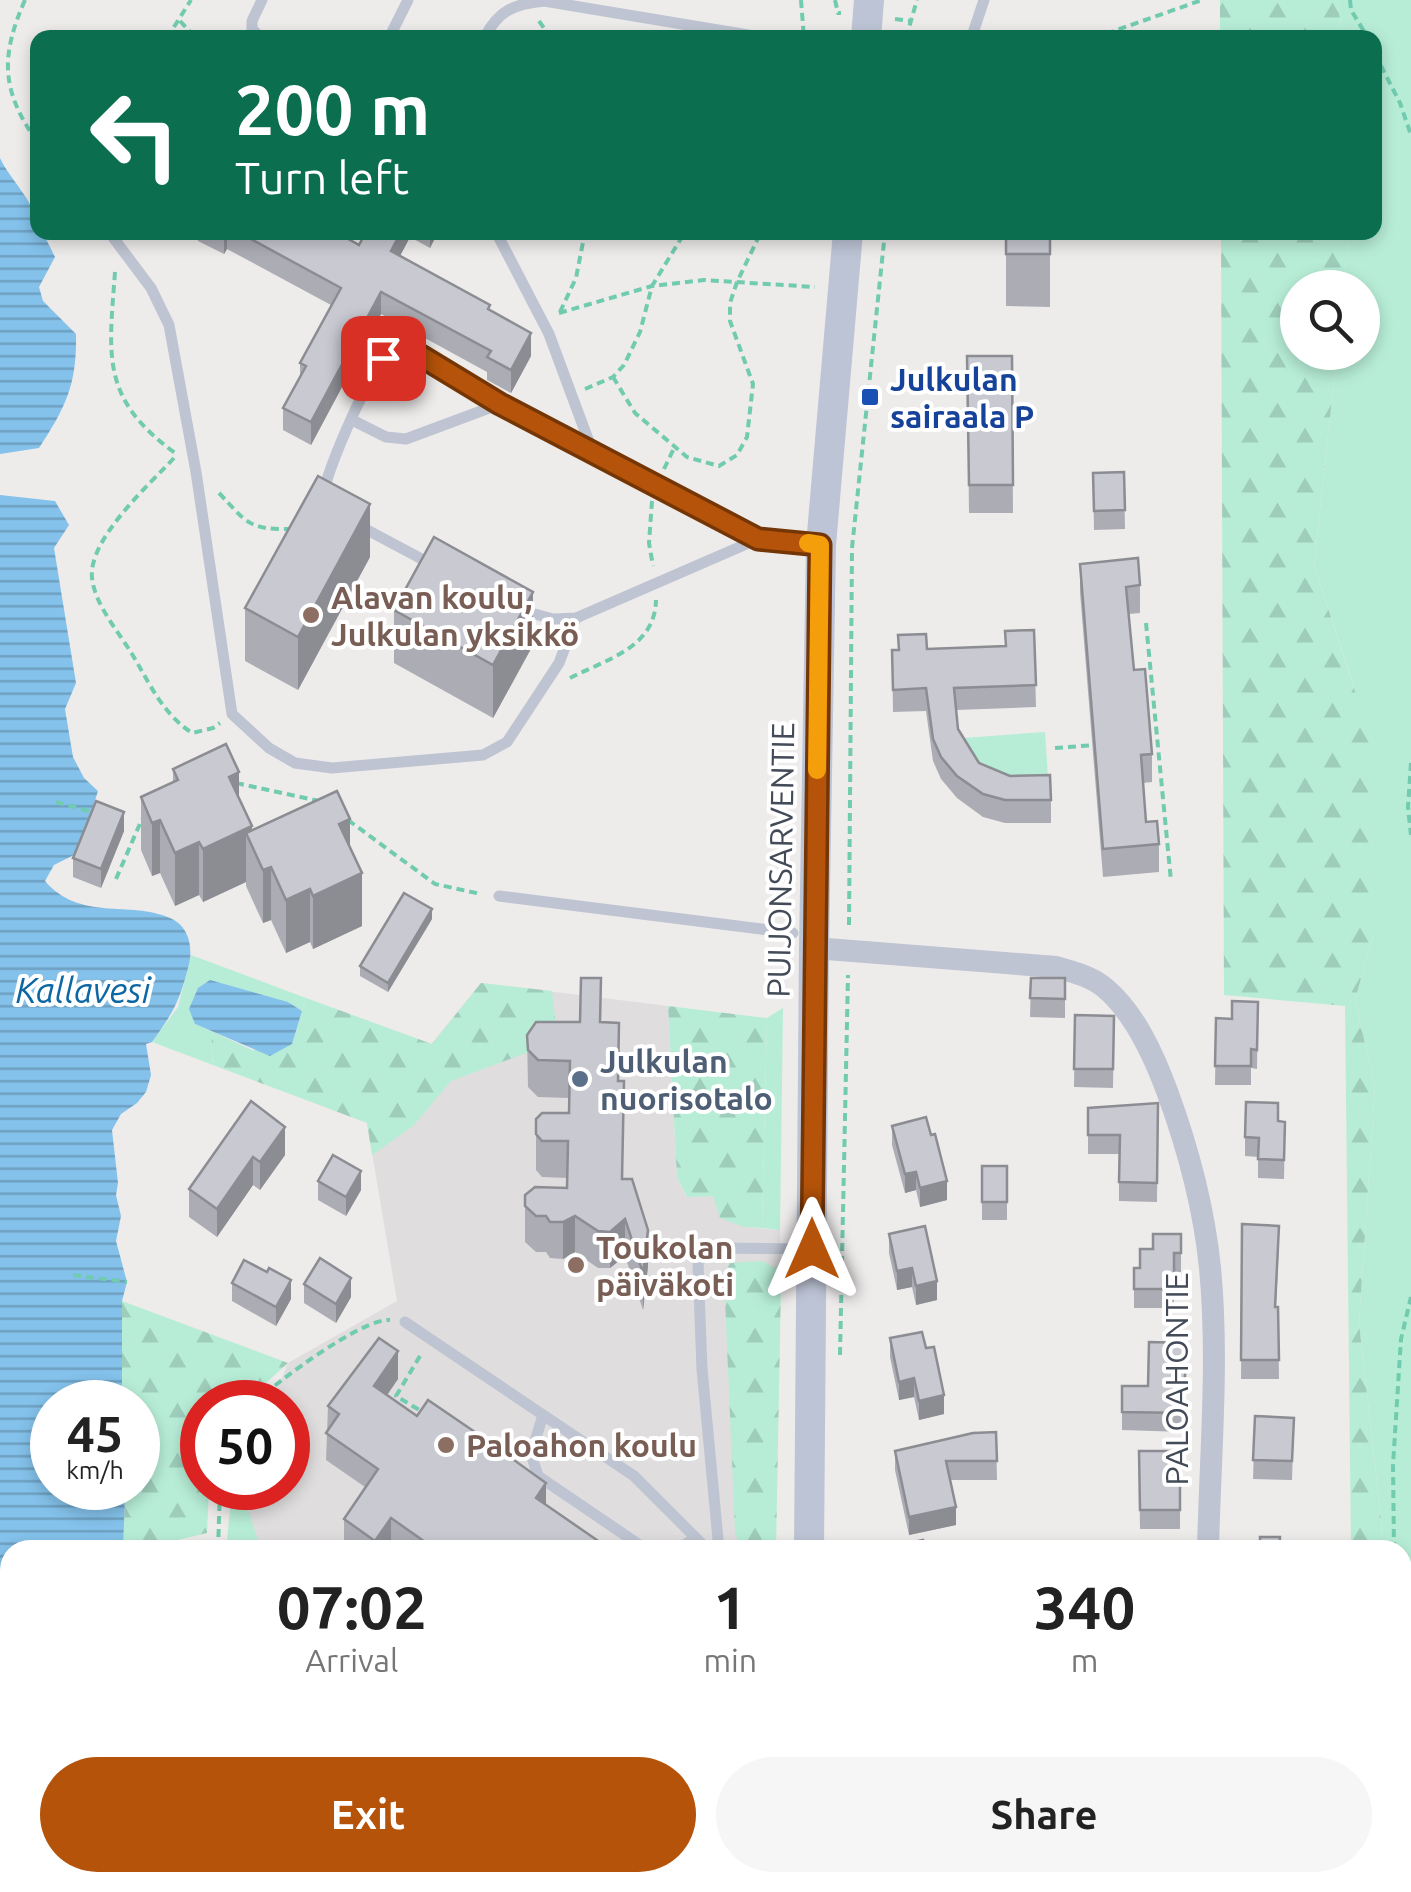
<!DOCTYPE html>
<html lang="en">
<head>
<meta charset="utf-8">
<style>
	:root { --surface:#fff; --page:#f6f6f6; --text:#222; --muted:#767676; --accent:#b45309 }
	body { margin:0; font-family:Ubuntu,sans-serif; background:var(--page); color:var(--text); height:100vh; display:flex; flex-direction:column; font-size:38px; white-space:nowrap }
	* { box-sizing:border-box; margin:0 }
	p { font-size:32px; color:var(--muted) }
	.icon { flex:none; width:55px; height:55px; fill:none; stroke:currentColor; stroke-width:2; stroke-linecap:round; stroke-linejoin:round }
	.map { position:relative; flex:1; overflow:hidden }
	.side { position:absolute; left:0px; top:1540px; width:1412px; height:352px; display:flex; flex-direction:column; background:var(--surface); border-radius:30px 30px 0 0; box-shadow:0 5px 15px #0003 }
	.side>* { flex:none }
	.top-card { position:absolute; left:30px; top:30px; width:1352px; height:210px; border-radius:20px; box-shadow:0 5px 15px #0003; background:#0b6e4f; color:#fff; overflow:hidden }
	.tools { position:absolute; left:1280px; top:270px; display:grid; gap:20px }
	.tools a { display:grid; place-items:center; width:100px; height:100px; border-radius:50%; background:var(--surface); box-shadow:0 5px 15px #0003; font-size:50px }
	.speed { position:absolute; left:30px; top:1380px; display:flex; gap:20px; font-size:50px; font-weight:700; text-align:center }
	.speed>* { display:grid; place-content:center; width:130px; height:130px; border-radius:50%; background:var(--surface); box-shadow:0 5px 15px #0003; line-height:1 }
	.speed small { font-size:25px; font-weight:400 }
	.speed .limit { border:15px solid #d22; background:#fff; color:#111 }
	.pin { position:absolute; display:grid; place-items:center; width:85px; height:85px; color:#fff; margin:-42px; border-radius:20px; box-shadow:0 5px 15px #0006 }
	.me { position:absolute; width:110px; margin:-55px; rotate:0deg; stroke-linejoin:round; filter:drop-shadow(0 0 8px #0008) }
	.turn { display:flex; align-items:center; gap:35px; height:210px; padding:0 40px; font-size:45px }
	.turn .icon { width:130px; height:130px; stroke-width:2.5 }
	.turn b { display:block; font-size:70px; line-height:85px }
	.eta { display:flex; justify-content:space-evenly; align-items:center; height:170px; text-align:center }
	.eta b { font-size:60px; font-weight:700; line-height:70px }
	.button { display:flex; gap:20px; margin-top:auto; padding:20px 40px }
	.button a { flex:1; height:115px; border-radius:60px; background:var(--accent); color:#fff; font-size:40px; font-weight:700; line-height:115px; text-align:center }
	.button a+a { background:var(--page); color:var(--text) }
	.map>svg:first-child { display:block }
	.education { fill:#dfdddd }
	.green { fill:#b7edd7 }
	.forest { fill:url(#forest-firs) }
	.wetland { fill:url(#wetland-marsh) }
	.water { fill:url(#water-rules) }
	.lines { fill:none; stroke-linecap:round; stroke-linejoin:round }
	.path { stroke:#70cbaf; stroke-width:4; stroke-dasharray:8 5; stroke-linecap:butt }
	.lane { stroke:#bec4d1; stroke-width:11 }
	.street { stroke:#bec4d1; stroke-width:22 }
	.secondary { stroke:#bdc4d5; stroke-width:30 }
	.wall { fill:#acadb4 }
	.shaded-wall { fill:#8c8d92 }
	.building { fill:#c8c9d1; stroke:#8c8d92; stroke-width:2.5 }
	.route-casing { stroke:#753606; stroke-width:25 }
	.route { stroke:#b45309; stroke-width:18 }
	.slow { stroke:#f59e0b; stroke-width:18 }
	.transit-dot { fill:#1a4fb4; stroke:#fff; stroke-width:4 }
	.education-dot { fill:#8d6e63; stroke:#fff; stroke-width:4 }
	.service-dot { fill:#5c6f8a; stroke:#fff; stroke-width:4 }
	.labels { text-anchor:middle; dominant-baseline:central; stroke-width:8; stroke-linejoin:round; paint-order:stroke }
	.transit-label { font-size:32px; font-weight:bold; fill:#164399; stroke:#fff; text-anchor:start }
	.education-label { font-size:32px; font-weight:bold; fill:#785e54; stroke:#fff; text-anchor:start }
	.street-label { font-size:32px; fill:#444b58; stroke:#fff }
	.service-label { font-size:32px; font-weight:bold; fill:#4e5e75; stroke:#fff; text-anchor:start }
	.water-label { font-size:35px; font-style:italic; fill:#0c67a3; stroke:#fff }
</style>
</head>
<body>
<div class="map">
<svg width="1411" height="1892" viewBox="0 0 1411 1892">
	<defs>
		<pattern id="forest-firs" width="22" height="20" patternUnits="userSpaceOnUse" patternTransform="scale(2.5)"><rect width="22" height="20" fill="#b7edd7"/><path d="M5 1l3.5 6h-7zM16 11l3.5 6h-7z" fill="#9fcdbb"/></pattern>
		<pattern id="wetland-marsh" width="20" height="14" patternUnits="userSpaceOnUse" patternTransform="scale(2.5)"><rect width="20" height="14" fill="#b7edd7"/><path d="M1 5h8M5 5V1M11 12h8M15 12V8" fill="none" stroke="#9fcdbb"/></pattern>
		<pattern id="water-rules" width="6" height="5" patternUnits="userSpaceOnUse" patternTransform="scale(2.5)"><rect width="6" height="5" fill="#84c2eb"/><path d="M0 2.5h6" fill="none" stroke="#6ea0c1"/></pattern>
	</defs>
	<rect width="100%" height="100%" fill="#eeebeb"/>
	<path class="education" d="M481,983l187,23 9,170 9,20h27l31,31 36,3 1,53 -5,-15 -16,282h-523l6,-62h45v-86h-16l16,-39 109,-62 -30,-178z"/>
	<g class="green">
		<path d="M1337,0h74v1892h-59v-9l50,-1v-332h-22l2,-22 -23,-205 16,-236 -20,-87 18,-64 -18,-246 -41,-125 23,-212 25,-1v-64l-19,-1 6,-54 26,-1v-194l-32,-1z"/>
		<path d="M1045,732l4,60 -59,-8 -27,-46z"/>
		<path d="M191,955l115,43 -4,13 -14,-9 -93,22 16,7 2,34 -61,-23 26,-35z"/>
		<path d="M783,1008l-3,222 -18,-2 5,-210z"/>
		<path d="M232,1488h9l20,62h-35z"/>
	</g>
	<g class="forest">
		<path d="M1220,0h117l6,37h-123z"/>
		<path d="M1221,233h128l-6,54 -45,1v64l39,1 -23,212 59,181v190l-18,64 20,87 -16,236 23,205 -2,22h-29l-6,-544 -121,-11z"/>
		<path d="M481,983l71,8 6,50 -107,40 -38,45 -41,29 -5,-32 -154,-58 -2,-34 41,19 40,-6 14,-46 126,46z"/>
		<path d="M668,1006l99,12 -5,210 -18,-1 -24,-9 -7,-22 -26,1 -10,-20z"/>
		<path d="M762,1261l14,7 5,15 -5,267h-34l-7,-17 -11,-258 6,-12z"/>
		<path d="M122,1301l166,62 -43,39h-43v86h7l-2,45 -71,17h-13l2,-54 -16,-2v-6h29v-86h-16z"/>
		<path d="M456,1883v-1l90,1 -1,9h-89z"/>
	</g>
	<path class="wetland" d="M10,1761v121l-10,-2v-99l3,-13z"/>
	<g class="water">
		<path d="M0,158c11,24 38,45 38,74l5,1 12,24 -16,30 4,14 33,33c1,50 -10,73 -37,114l-39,6z"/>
		<path d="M0,495l55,6 14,24 -15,23 22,135 -11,26 8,48 11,21 14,13 -20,62 -24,12 -9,16c35,41 85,19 125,37 19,8 23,29 19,46 -9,36 -15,48 -37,78l-6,2 5,31 -5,17 -9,11 -16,11 -9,16 6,53 -2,12 5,21 -5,25 11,41 -5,19v101h-70v86h57v6l16,2 -2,54h-113v211l-7,7 -3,13z"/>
		<path d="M210,980l78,22 14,9 -10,33 -22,12 -75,-32 -6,-15 9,-21z"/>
	</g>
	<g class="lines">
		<g class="path">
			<path d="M25,0c-25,57 -24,91 13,143"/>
			<path d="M801,0l3,38"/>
			<path d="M835,0l3,13h3"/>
			<path d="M1350,0l1,10 17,28"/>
			<path d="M895,19l16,2"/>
			<path d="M180,21l16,17"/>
			<path d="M539,21l12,17"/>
			<path d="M167,38l24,-38"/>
			<path d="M906,38l11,-38"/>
			<path d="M1094,38l108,-38"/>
			<path d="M1375,54l25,49 11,32"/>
			<path d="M115,272c-6,84 -15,126 60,181"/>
			<path d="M560,312l16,-34 9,-46"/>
			<path d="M559,313l93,-27 52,-6 111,7"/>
			<path d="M613,377l22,36 52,44 32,9 18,-11 10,-18 6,-53 -23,-63v-18l7,-21 24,-50"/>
			<path d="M585,389l28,-12 11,-12 16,-33 12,-46 33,-54"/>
			<path d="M174,458c-24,26 -86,81 -82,120 3,27 26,53 40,76 18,30 30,59 60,79l21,-5 7,-5"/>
			<path d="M664,469l11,-23"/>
			<path d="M219,493c27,28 28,37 71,36"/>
			<path d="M652,501l-3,42 4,23"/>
			<path d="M1146,623l25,258"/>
			<path d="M570,678c37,-19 85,-30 86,-78"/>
			<path d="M1055,748l40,-3"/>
			<path d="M1411,763l-3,44 3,28"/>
			<path d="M236,783l83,18"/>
			<path d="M56,802l36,10"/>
			<path d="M348,820l87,64 46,10"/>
			<path d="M116,879l26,-60"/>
			<path d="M849,925l3,-377 33,-316"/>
			<path d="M73,1275l54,7"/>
			<path d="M840,1355l8,-380"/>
			<path d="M420,1356l-24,40 25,15"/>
			<path d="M255,1402c22,-20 107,-84 135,-82"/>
			<path d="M218,1550l2,-62"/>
			<path d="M1394,1550l-1,-85 8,-126 10,-42"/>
			<path d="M1402,1722l9,48"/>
			<path d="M373,1882l1,10"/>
			<path d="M124,1892l3,-10"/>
			<path d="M175,1892l2,-10"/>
			<path d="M833,1892v-10"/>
		</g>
		<g class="lane">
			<path d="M261,38l-9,-9v-8l10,-21"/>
			<path d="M389,38l19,-38"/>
			<path d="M484,38c15,-28 30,-34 60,-37l222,37"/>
			<path d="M968,38l5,-5 11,-33"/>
			<path d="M109,232l42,56 18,37 27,147 36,242 37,34 26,15 37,5 151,-13 24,-13 52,-79 17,-45"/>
			<path d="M496,232l53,102 43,116 166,89"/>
			<path d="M352,420l34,17 20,2 94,-35"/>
			<path d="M324,493c1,-20 49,-129 64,-139 7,-5 15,-4 23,-4l89,54 92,46"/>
			<path d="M356,524l77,41"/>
			<path d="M520,610l33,9 23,-1 182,-79 61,6"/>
			<path d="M499,896l294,37"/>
			<path d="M405,1322l229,154 74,74"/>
			<path d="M543,1415l-12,39 7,22 109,74"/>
			<path d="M675,1550l21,-12"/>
			<path d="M719,1550l-17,-181 -4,-105 6,-12 11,-4 94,1"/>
			<path d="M718,1882v10"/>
		</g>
		<g class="street">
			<path d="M814,948l242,19c17,5 35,9 49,21 30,25 49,68 62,103 21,57 37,117 43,177 9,93 0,189 -2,282"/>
			<path d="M1187,1892l3,-10"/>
		</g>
		<g class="secondary">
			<path d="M866,38l3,-38"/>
			<path d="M809,1550l5,-602 7,-403 27,-313"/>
			<path d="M802,1892v-10"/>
		</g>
	</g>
	<g class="wall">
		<path d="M198,232h138l23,13 7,-13h72l-8,16 -20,-11 -10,19 90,55 41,45 -20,37 -24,-13v-8l-106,-58 -70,131 -28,-15v-22l17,-31v-14l31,-58 -104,-56 -3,5 -26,-13z"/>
		<path d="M1006,232h44v75l-44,-1z"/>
		<path d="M967,356h45l1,157h-44z"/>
		<path d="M1124,472l1,57 -31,1 -1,-57z"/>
		<path d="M370,557l-72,133 -53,-29v-53z"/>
		<path d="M1080,564l60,21v28l-11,1 5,56 18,84v28l-9,1 3,39 13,22v28l-56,5 -23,-285z"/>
		<path d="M394,610l139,35 -40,73 -99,-55z"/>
		<path d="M1034,630l2,77 -80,3 2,19 21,34 72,37v23h-46l-22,-6 -26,-19 -16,-19 -8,-18 -7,-50 -33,1 -1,-62 113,-4z"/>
		<path d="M173,769l66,31 13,30 98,17 12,79 -49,23 -3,-7 -24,11 -15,-33 -8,3 -17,-37v-4l-43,20 -4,-7 -24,11 -15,-33 -8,3 -11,-26v-53l32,-15z"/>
		<path d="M124,831l-23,57 -28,-11v-19z"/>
		<path d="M432,919l-44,73 -28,-16v-10z"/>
		<path d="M1031,978h34v40l-35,-1z"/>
		<path d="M1258,1002l-1,67 -6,-1v17h-36l1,-67 16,1z"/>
		<path d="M1075,1015l39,1 -1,72 -39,-1z"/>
		<path d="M580,1022h21l18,59 4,98 25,87 -5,44 -18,-54 -15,12h-12l-23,-16 -12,7 -13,-1 -4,-6h-10l-11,-10v-47l42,-7v-10l-25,-1 -6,-7v-51l33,-6v-15l-31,-1 -10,-10 -1,-52z"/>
		<path d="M251,1101l34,54 -25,35 -7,-5 -36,52 -28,-20v-28z"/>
		<path d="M1158,1103l-1,99 -38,-1v-47h-31v-46z"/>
		<path d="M1285,1122l-1,57 -26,-1v-21l-13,-1v-19z"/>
		<path d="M892,1126l55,74 -27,7 -4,-17 -11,3 -13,-48z"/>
		<rect x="982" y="1166" width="25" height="54"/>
		<path d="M318,1181l43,9 -15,26 -28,-16z"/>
		<path d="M1242,1224l37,20 -3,63h2l1,72h-38z"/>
		<path d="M889,1234l48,66 -21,5 -4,-18 -15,3 -8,-37z"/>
		<path d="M1181,1234v38h-7v36h-40v-40h6l13,-19z"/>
		<path d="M267,1272l24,27 -15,27 -44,-25v-18z"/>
		<path d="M304,1284l47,13 -15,26 -32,-20z"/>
		<path d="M890,1338l36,10 18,66 -25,6 -5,-23 -15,3 -9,-43z"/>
		<path d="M1186,1343l-2,89 -62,-2v-44h26z"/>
		<path d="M398,1379l-11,16 220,155h-210l-6,-5 -3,5h-40l-4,-3v-28l21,-32 -39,-27 2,-54z"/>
		<path d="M1255,1416l39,2 -2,62 -39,-1z"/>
		<path d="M996,1432l1,48h-47l6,45 -47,10 -14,-65v-19z"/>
		<path d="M1139,1451h41v78h-40z"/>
		<path d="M232,1882h57l-20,10h-33z"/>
		<rect x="1248" y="1882" width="39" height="10"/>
	</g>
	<g class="shaded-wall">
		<path d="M224,232h3v17l-3,5z"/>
		<path d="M401,232h9v5l-19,36v-22z"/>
		<path d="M430,232h8l-8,16z"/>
		<path d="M381,292v22l-70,131v-23z"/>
		<path d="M531,333v23l-20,37v-23z"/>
		<path d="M370,504v53l-72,133v-53z"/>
		<path d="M533,592v53l-40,73v-53z"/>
		<path d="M239,772v53l-10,-48z"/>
		<path d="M124,812v19l-23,57v-19z"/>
		<path d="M350,819v53l-11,-48z"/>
		<path d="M160,820v53l-8,3v-53z"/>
		<path d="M252,826v19l-6,-12v49l-43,20v-53z"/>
		<path d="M199,842v53l-24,11v-53z"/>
		<path d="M271,867v53l-8,3v-53z"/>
		<path d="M362,873v53l-49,23v-53z"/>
		<path d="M310,889v53l-24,11v-53z"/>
		<path d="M432,909v10l-44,73v-9z"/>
		<path d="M285,1127v28l-25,35v-28z"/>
		<path d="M253,1157v28l-36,52v-28z"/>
		<path d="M361,1171v19l-15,26v-19z"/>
		<path d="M916,1172v18l-11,3v-19z"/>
		<path d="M947,1181v19l-27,7v-19z"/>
		<path d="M575,1216v36l-12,7v-37z"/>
		<path d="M625,1219v37l-15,12v-36z"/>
		<path d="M648,1230v36l-5,44v-37z"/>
		<path d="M912,1268v19l-15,3v-19z"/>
		<path d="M351,1278v19l-15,26v-19z"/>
		<path d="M291,1280v19l-15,27v-19z"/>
		<path d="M937,1281v19l-21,5v-19z"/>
		<path d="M398,1351v28l-24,35v-28z"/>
		<path d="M914,1378v19l-15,3v-18z"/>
		<path d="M944,1395v19l-25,6v-19z"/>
		<path d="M546,1483v28l-10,-13z"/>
		<path d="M956,1507v18l-47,10v-18z"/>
		<path d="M391,1518v27l-3,5h-13v-9z"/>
		<path d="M242,1882h47l-20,10h-27z"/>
	</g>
	<g class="building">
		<path d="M238,232h98l23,13 7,-13h35l-10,19 99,54 -2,4 43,24 -20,37 -24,-13 4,-6 -110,-59 -70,130 -28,-14 23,-42 -6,-3 41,-75z"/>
		<rect x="1006" y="232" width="44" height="22"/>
		<path d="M967,356h45l1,129h-44z"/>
		<path d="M1124,472l1,38 -31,1 -1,-38z"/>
		<path d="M318,476l52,28 -72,133 -53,-29z"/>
		<path d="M434,537l99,55 -40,73 -99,-55z"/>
		<path d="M1138,558l2,27 -14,2 8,83 11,-1 7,85 -11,1 5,67 11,-1 2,23 -56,5 -23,-285z"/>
		<path d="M1034,630l2,55 -82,3 4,41 21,34 31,13 40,-1 1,25h-46l-22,-6 -26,-18 -16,-19 -8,-18 -7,-51 -33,2 -1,-40h7l-1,-15 28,-1 1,15 79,-3 -1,-15z"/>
		<path d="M226,744l13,28 -10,5 23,49 -49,23 -4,-7 -24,11 -15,-33 -8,3 -11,-26 37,-17 -5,-11z"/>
		<path d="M337,791l13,28 -11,5 23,49 -49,23 -3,-7 -24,11 -15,-33 -8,3 -17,-37z"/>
		<path d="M96,801l28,11 -23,57 -28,-11z"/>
		<path d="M404,893l28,16 -44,74 -28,-17z"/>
		<path d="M581,978h20l-1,44 19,1 -1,58h6l-2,98h10l16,51 -5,43 -18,-54 -15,13 -12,-1 -23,-15 -12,6h-13l-4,-6h-10l-11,-10v-11l10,-8 32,1 1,-47h-26l-6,-7v-15l6,-6h27l1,-52 -32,-1 -10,-10 -1,-15 9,-13h44z"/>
		<path d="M1031,978h34v21l-35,-1z"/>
		<path d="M1232,1001l26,1 -1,48 -6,-1v17h-36l1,-48 16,1z"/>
		<path d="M1075,1015l39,1 -1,53h-39z"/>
		<path d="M251,1101l34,26 -25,35 -7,-5 -36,52 -28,-20z"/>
		<path d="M1246,1102l32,1v18l7,1 -1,38 -26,-1 1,-21 -14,-1z"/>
		<path d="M1158,1103l-1,80 -38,-1 1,-47h-32v-27z"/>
		<path d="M926,1117l5,18 4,-1 12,47 -27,7 -4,-16 -11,2 -13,-48z"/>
		<path d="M333,1155l28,16 -15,26 -28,-16z"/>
		<rect x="982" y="1166" width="25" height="36"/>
		<path d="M1242,1224l37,2 -4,81h3l1,53h-38z"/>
		<path d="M925,1226l12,55 -21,5 -4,-18 -15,3 -8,-37z"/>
		<path d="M1153,1234h28v19h-7v36h-40v-21h6v-19h13z"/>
		<path d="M320,1258l31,20 -15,26 -32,-20z"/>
		<path d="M244,1260l23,12 2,-4 22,12 -15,27 -44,-24z"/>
		<path d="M922,1332l4,16 8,-1 10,48 -25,6 -5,-23 -15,4 -9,-44z"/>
		<path d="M379,1338l19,13 -24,35 43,30 11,-16 44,30 74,53 -10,15 71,49 -2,3h-181l4,-6 -37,-26 -16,23 -31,-22 34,-50 -52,-36 13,-19 -11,-8z"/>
		<path d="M1149,1342l37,1 -2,70 -62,-1v-26h26z"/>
		<path d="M1255,1416l39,2 -2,43 -39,-1z"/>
		<path d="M996,1432l1,29h-51l10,46 -47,10 -14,-66 78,-18z"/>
		<path d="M1139,1451h41v59h-40z"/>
		<path d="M1260,1537h20l-1,13h-19z"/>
		<path d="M923,1540l2,10h-40v-2z"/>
		<rect x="1133" y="1549" width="44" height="1"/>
		<path d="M639,1882h50v10h-51z"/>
		<path d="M889,1882h38l2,10h-38z"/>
		<rect x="1094" y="1882" width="38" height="10"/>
		<path d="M1261,1882h26v10h-25z"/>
	</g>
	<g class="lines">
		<defs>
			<path id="route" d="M383,358l17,-8h11l89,54 258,135 62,6 -8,704"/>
		</defs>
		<use href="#route" class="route-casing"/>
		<use href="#route" class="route"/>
		<path class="slow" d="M808,543l12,2 -3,225"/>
	</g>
	<rect class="transit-dot" x="860" y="387" width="20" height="20" rx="5"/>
	<g class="education-dot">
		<circle cx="311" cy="615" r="10"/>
		<circle cx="576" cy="1265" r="10"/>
		<circle cx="446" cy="1445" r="10"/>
	</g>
	<circle class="service-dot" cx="580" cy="1079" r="10"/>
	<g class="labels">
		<g class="transit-label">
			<text x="890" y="379">Julkulan<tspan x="890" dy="37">sairaala P</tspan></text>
		</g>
		<g class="education-label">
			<text x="331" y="597">Alavan koulu,<tspan x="331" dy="37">Julkulan yksikkö</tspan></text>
			<text x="596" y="1247">Toukolan<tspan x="596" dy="37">päiväkoti</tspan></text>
			<text x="466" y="1445">Paloahon koulu</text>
		</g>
		<g class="street-label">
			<text transform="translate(780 860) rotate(-89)">PUIJONSARVENTIE</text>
			<text transform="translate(1176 1379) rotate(-90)">PALOAHONTIE</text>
		</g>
		<g class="service-label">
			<text x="600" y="1061">Julkulan<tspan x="600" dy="37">nuorisotalo</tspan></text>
		</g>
		<g class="water-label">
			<text x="83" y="990">Kallavesi</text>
		</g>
	</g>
</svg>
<div class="tools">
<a><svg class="icon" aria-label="search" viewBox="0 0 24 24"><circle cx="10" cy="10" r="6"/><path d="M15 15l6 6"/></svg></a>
</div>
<div class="speed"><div>45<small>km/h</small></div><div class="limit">50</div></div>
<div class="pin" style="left:383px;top:358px;background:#d93025"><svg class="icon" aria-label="arrive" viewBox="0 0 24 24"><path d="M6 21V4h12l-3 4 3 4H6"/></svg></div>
<svg class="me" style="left:812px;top:1249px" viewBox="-20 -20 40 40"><path d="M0-17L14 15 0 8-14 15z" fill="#b45309" stroke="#fff" stroke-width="4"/></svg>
<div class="top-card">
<div class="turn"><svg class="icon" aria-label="left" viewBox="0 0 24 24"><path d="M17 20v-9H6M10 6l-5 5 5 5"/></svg><div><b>200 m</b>Turn left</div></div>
</div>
<section class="side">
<div class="eta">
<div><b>07:02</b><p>Arrival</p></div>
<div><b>1</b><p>min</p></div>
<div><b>340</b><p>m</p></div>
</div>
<div class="button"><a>Exit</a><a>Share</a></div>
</section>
</div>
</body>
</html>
